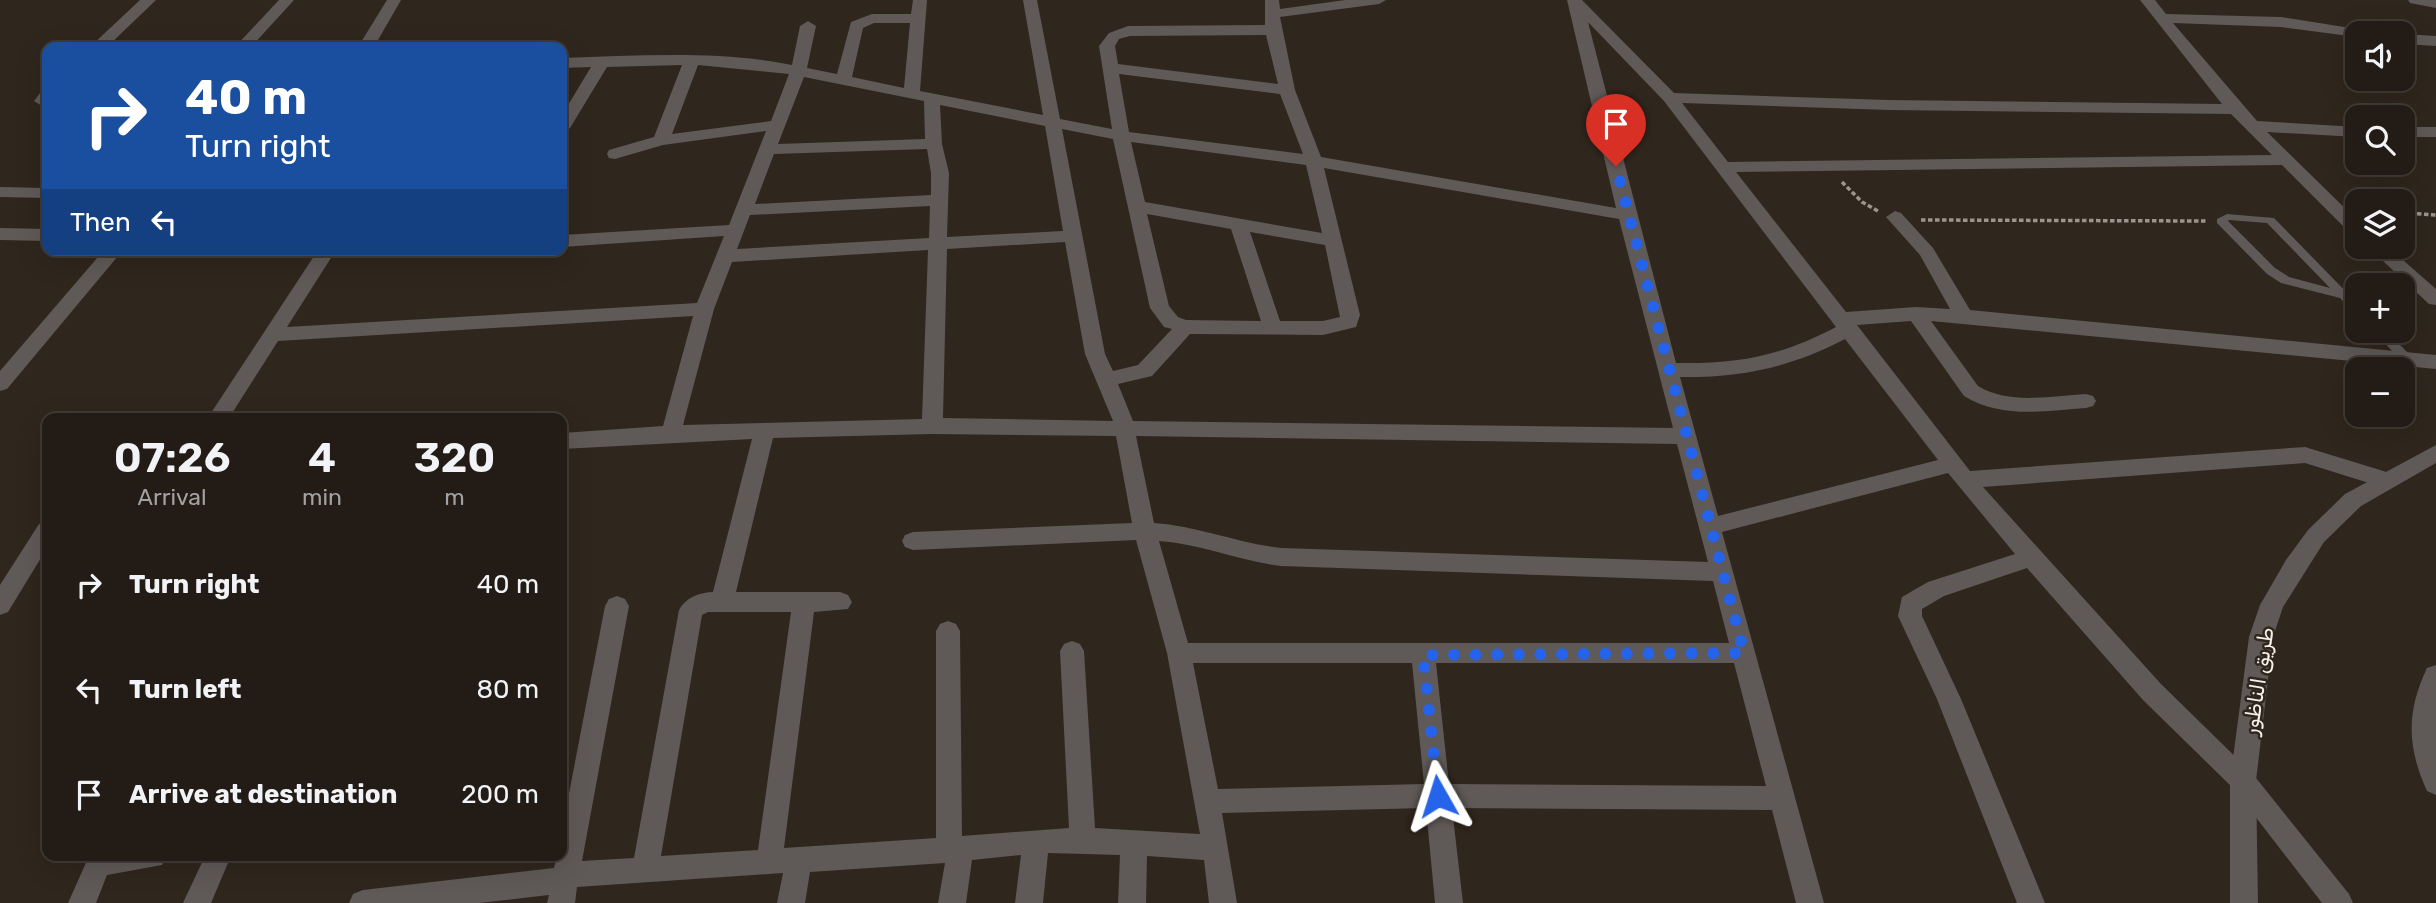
<!DOCTYPE html>
<html lang="en">
<head>
<meta charset="utf-8">
<style>
	:root { --surface:#231c16; --page:#2b251f; --text:#f1f3f6; --muted:#a3a1a1; --line:#403a35 }
	body { margin:0; font-family:Rubik,"Noto Sans Arabic",sans-serif; background:var(--page); color:var(--text); height:100vh; display:flex; flex-direction:column; font-size:26px; white-space:nowrap }
	* { box-sizing:border-box; margin:0 }
	p { font-size:23px; color:var(--muted) }
	.icon { flex:none; width:38px; height:38px; fill:none; stroke:currentColor; stroke-width:2; stroke-linecap:round; stroke-linejoin:round }
	.map { position:relative; flex:1; overflow:hidden }
	.sheet { position:absolute; left:42px; top:413px; width:525px; height:448px; display:flex; flex-direction:column; background:var(--surface); border-radius:14px; box-shadow:0 7px 28px #0002,0 0 0 2px var(--line) }
	.sheet>* { flex:none }
	.guide { position:absolute; left:42px; top:42px; width:525px; height:214px; border-radius:14px; box-shadow:0 7px 28px #0002,0 0 0 2px var(--line); background:#1a4fa0; color:#fff; overflow:hidden }
	.fabs { position:absolute; left:2345px; top:21px; display:grid; gap:14px }
	.fabs a { display:grid; place-items:center; width:70px; height:70px; border-radius:14px; background:var(--surface); box-shadow:0 7px 28px #0002,0 0 0 2px var(--line); font-size:35px }
	.pin { position:absolute; display:grid; place-items:center; width:60px; height:60px; color:#fff; margin:-72px -30px; border-radius:50% 50% 50% 0; rotate:-45deg; box-shadow:0 0 7px #0007 }
	.pin .icon { rotate:45deg }
	.me { position:absolute; width:77px; margin:-38px; rotate:354deg; stroke-linejoin:round; filter:drop-shadow(0 0 5px #0008) }
	.turn { display:flex; align-items:center; gap:24px; height:147px; padding:0 28px; font-size:32px }
	.turn .icon { width:91px; height:91px; stroke-width:2.5 }
	.turn b { display:block; font-size:49px; line-height:60px }
	.then { display:flex; align-items:center; height:66px; padding:0 28px; background:#0003; gap:14px; font-size:26px }
	.eta { display:flex; justify-content:space-evenly; align-items:center; height:119px; text-align:center }
	.eta b { font-size:42px; font-weight:600; line-height:49px }
	ul { padding:0; list-style:none }
	li { display:flex; align-items:center; gap:21px; height:105px; padding:0 28px }
	li div { flex:1 }
	li b { display:block; font-size:26px }
	li em { font-style:normal }
	.map>svg:first-child { display:block }
	.lines { fill:none; stroke-linecap:round; stroke-linejoin:round }
	.path { stroke:#9c948d; stroke-width:3.5; stroke-dasharray:4.5 2.5; stroke-linecap:butt }
	.service { fill:#5f5957; fill-rule:evenodd }
	.minor { fill:#5f5957; fill-rule:evenodd }
	.tertiary { fill:#5f5957; fill-rule:evenodd }
	.route { stroke:#2563eb; stroke-width:12; stroke-dasharray:0 21.6 }
	.labels { text-anchor:middle; dominant-baseline:central; stroke-width:5; stroke-linejoin:round; paint-order:stroke }
	.street-label { font-size:21px; fill:#f6f0ea; stroke:#2f261d }
</style>
</head>
<body>
<div class="map">
<svg width="2436" height="903" viewBox="0 0 2436 903">
	<rect width="100%" height="100%" fill="#2f261d"/>
	<g class="lines">
		<g class="path">
			<path d="M1842,182l20,20 16,9"/>
			<path d="M2403,213l33,2"/>
			<path d="M1921,220l285,1"/>
		</g>
		<g class="service">
			<path d="M2227,214l47,4 83,85v10l-4,-1 -13,-14 -59,-15 -14,-9 -50,-51v-4zM2229,220l38,3 63,65 -41,-11 -14,-9 -47,-47z"/>
			<path d="M2373,331h13l25,25 2,3 -2,3h-8z"/>
		</g>
		<g class="minor">
			<path d="M140,0h16l-49,47h-17z"/>
			<path d="M279,0h15l-43,47h-16z"/>
			<path d="M387,0h14l-27,47h-16z"/>
			<path d="M913,0h14l-7,91 123,24 -20,-115h14l23,119 52,10 -13,-83 10,-13 19,-7 137,-1v-25h14l1,9 65,-9h41l-7,4 -99,13 15,73 26,67 295,51 -49,-208h15l92,93 215,7 333,4 -82,-104h15l11,14 115,3 82,13 2,3h-8v4l-76,-10 -108,-4 84,98 100,6v10l-90,-5 90,88v16l-6,-2 -69,-69 -546,7 110,140 70,-5 34,2 -30,-54 -34,-38 9,-6 6,2 32,35 37,62 466,45v14l-505,-48 47,65c31,19 73,10 108,8l7,2 3,5 -3,5 -7,2c-41,3 -85,11 -122,-12l-53,-75 -54,4 113,146 335,-24 88,27 3,6 -3,6 -8,2 -80,-25 -322,24 178,197 91,89 97,121 4,9h-31l-88,-114 -91,-89 -116,-132 -83,28 -22,13v7l39,83 84,204h-28l-80,-204 -39,-83 4,-19 26,-15 87,-28 -67,-81 -226,59 102,371h-28l-24,-93 -320,-2 11,95h-28l-9,-95 -204,5 15,90h-28l-5,-43 -57,-4 -1,47h-28l2,-48 -72,-2 -5,50h-28l6,-48 -49,5 -6,43h-28l7,-40 -135,9 -5,31h-28l6,-30 -206,14 -2,16h-28l2,-8 -70,8h-130l4,-9 10,-4 191,-22 3,-12h5v-26l43,-224 4,-7 8,-3 8,3 4,7 -47,255 52,-3 45,-248c6,-12 21,-18 34,-18l39,-153 -190,10v-16l101,-7 30,-110 -415,25 -49,77h-21l3,-5 107,-163h18l-49,77 410,-24 27,-67 -162,11v-12l167,-10 37,-94 -103,14 -48,14 -6,-1 -2,-4 2,-4 45,-13 28,-72 -75,2 -37,61 -8,5v-18l29,-48 -29,1v-10c75,-2 155,-8 230,7l8,-39 8,-5 8,5 -9,42 30,6 14,-52 21,-8h39zM1588,22l76,79 172,226c-55,29 -97,37 -160,36zM874,23h36l-6,65 -52,-11 11,-49zM1266,35l12,49 -160,-20 -3,-18 4,-7 11,-3zM698,65l91,9 -18,47 -99,13zM1119,74l161,20 23,60 -174,-22zM804,77l120,24 1,38 -147,5zM1682,103l207,7 342,4 41,41 -544,7zM940,105l105,21 18,105 -116,6 2,-64 -7,-29zM1062,129l51,10 37,169 14,19 8,2 -34,36 -25,6 -8,-17zM1131,142l175,23 16,68 -177,-31zM927,149l4,24v22l-176,9 19,-50zM1324,168l295,51 54,209 -540,-7 -15,-37 34,-8 38,-42 133,1 33,-8 4,-12zM930,206l-1,32 -192,11 13,-34zM1147,214l84,15 30,92 -75,-1 -8,-3 -9,-11zM1250,232l75,13 15,72 -17,4h-43zM1065,242l20,112 28,67 -170,-3 4,-169zM928,250l-6,169 -239,6 31,-116 18,-47zM1845,339l93,121 -220,56 -38,-139c60,1 112,-10 165,-38zM932,434l184,2 16,87 -219,9 -8,3 -3,6 3,6 8,3 223,-10 31,113 33,181 -105,-6 -11,-177 -4,-7 -8,-3 -8,3 -4,7 9,177 -107,8 -2,-205 -4,-7 -8,-3 -8,3 -4,7v207l-152,10 30,-236 34,-3 4,-7 -4,-7 -8,-3h-104l37,-154zM1136,436l541,8 31,118 -427,-14c-44,-5 -83,-22 -127,-25zM1159,541c42,3 80,20 122,25l432,15 16,62h-541zM708,612h83l-33,238 -97,6 41,-241zM1193,663h219l12,121 -206,5zM1436,663h298l32,123 -317,-2z"/>
			<path d="M2408,0h28v8l-26,-5z"/>
			<path d="M2403,34l33,2v10l-33,-2z"/>
			<path d="M47,90v19l-13,-8 7,-9z"/>
			<rect x="2403" y="127" width="33" height="10"/>
			<path d="M0,187l47,1v10l-47,-1z"/>
			<path d="M0,228l47,1v12l-47,-1z"/>
			<path d="M2368,247h20l48,42v16l-7,-1z"/>
			<path d="M104,250h19l-116,139 -7,2v-20z"/>
			<path d="M47,521v27l-39,64 -8,3v-30l39,-61z"/>
			<path d="M2436,665v130l-9,-4c-20,-44 -21,-79 0,-123z"/>
			<path d="M89,856h77l-4,9 -55,10 -11,28h-28z"/>
			<path d="M205,856h26l-20,47h-28z"/>
		</g>
		<path class="tertiary" d="M2436,445v18l-75,43 -37,36 -41,65 -10,30 -17,144 2,122h-28v-122l19,-144 11,-32 26,-45 22,-30 37,-36z"/>
	</g>
	<g class="lines">
		<path class="route" d="M1438,796l-15,-141 321,-2 -128,-487"/>
	</g>
	<g class="labels">
		<g class="street-label">
			<text transform="translate(2258 681) rotate(-81)">طريق الناظور</text>
		</g>
	</g>
</svg>
<div class="fabs">
<a><svg class="icon" aria-label="sound" viewBox="0 0 24 24"><path d="M4 9h4l5-4v14l-5-4H4zM17 9q2 3 0 6"/></svg></a>
<a><svg class="icon" aria-label="search" viewBox="0 0 24 24"><circle cx="10" cy="10" r="6"/><path d="M15 15l6 6"/></svg></a>
<a><svg class="icon" aria-label="layers" viewBox="0 0 24 24"><path d="M12 4l9 5-9 5-9-5zM3 14l9 5 9-5"/></svg></a>
<a>+</a>
<a>−</a>
</div>
<div class="pin" style="left:1616px;top:166px;background:#d93025"><svg class="icon" aria-label="arrive" viewBox="0 0 24 24"><path d="M6 21V4h12l-3 4 3 4H6"/></svg></div>
<svg class="me" style="left:1438px;top:796px" viewBox="-20 -20 40 40"><path d="M0-17L14 15 0 8-14 15z" fill="#2563eb" stroke="#fff" stroke-width="4"/></svg>
<div class="guide">
<div class="turn"><svg class="icon" aria-label="right" viewBox="0 0 24 24"><path d="M7 20v-9h11M14 6l5 5-5 5"/></svg><div><b>40 m</b>Turn right</div></div>
<div class="then">Then<svg class="icon" aria-label="left" viewBox="0 0 24 24"><path d="M17 20v-9H6M10 6l-5 5 5 5"/></svg></div>
</div>
<section class="sheet">
<div class="eta">
<div><b>07:26</b><p>Arrival</p></div>
<div><b>4</b><p>min</p></div>
<div><b>320</b><p>m</p></div>
</div>
<ul>
<li><svg class="icon" aria-label="right" viewBox="0 0 24 24"><path d="M7 20v-9h11M14 6l5 5-5 5"/></svg><div><b>Turn right</b></div><em>40 m</em></li>
<li><svg class="icon" aria-label="left" viewBox="0 0 24 24"><path d="M17 20v-9H6M10 6l-5 5 5 5"/></svg><div><b>Turn left</b></div><em>80 m</em></li>
<li><svg class="icon" aria-label="arrive" viewBox="0 0 24 24"><path d="M6 21V4h12l-3 4 3 4H6"/></svg><div><b>Arrive at destination</b></div><em>200 m</em></li>
</ul>
</section>
</div>
</body>
</html>
